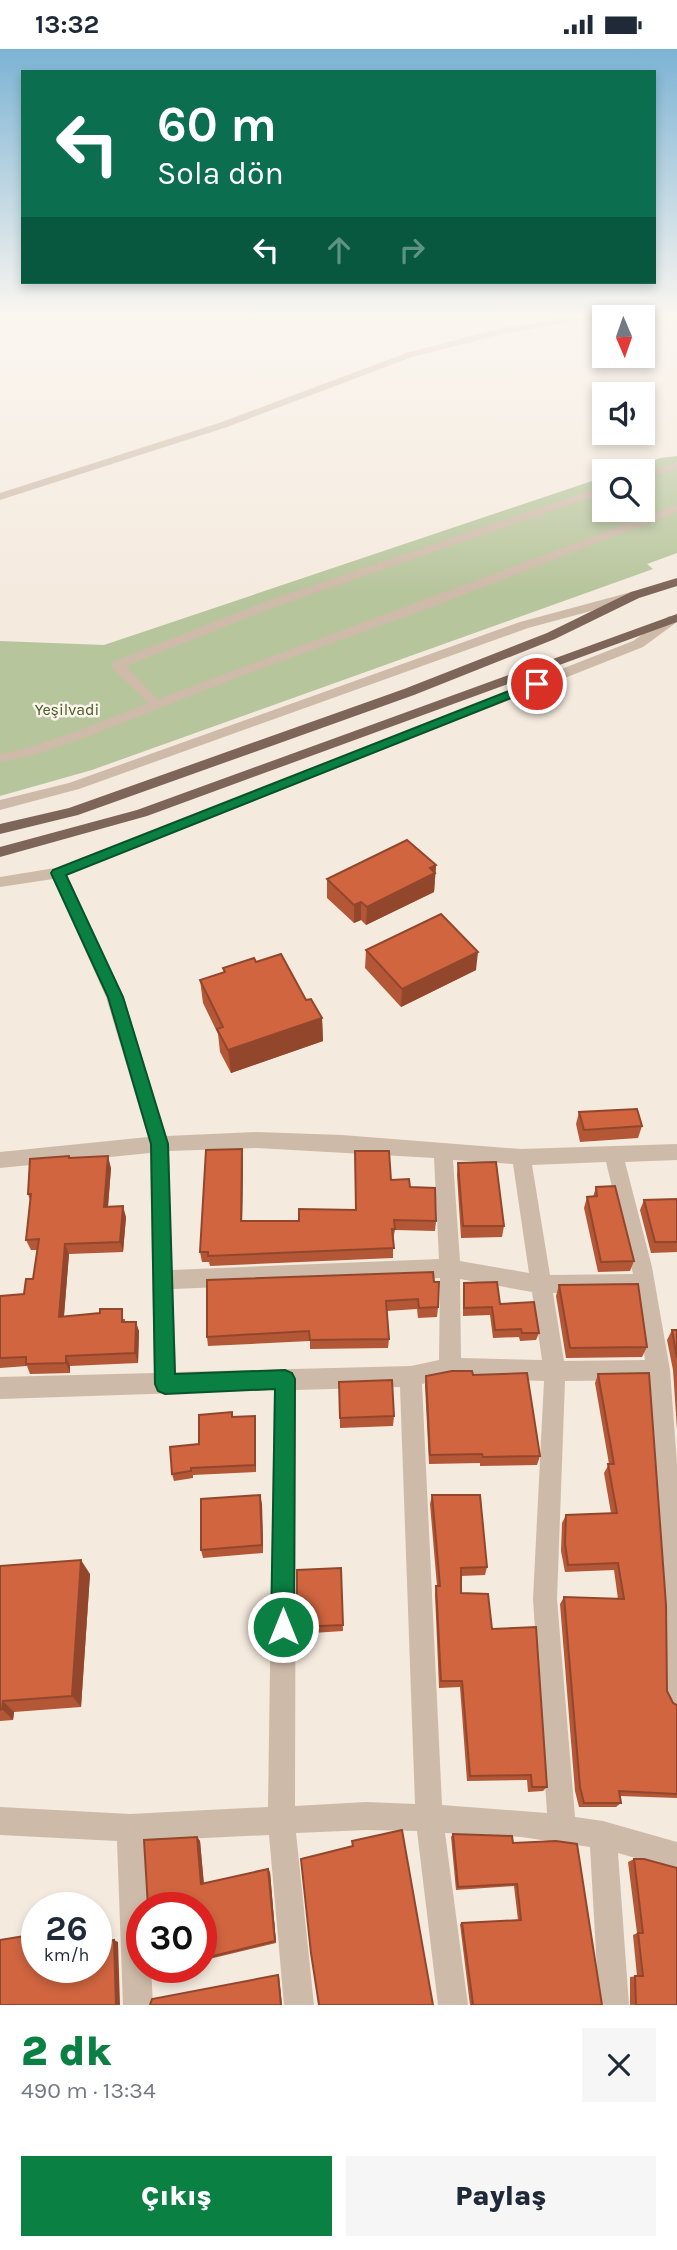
<!DOCTYPE html>
<html lang="tr">
<head>
<meta charset="utf-8">
<style>
	:root { --surface:#fff; --page:#f6f6f7; --text:#1f2937; --muted:#747a83; --accent:#0b8043 }
	body { margin:0; font-family:Karla,sans-serif; background:var(--page); color:var(--text); height:100vh; display:flex; flex-direction:column; font-size:26px; white-space:nowrap }
	* { box-sizing:border-box; margin:0 }
	p { font-size:23px; color:var(--muted) }
	.icon { flex:none; width:38px; height:38px; fill:none; stroke:currentColor; stroke-width:2; stroke-linecap:round; stroke-linejoin:round }
	.map { position:relative; height:1956px; overflow:hidden }
	.panel { display:flex; flex-direction:column; background:var(--surface); flex:1 }
	.panel>* { flex:none }
	.hud { position:absolute; left:21px; top:21px; width:635px; height:214px; border-radius:0px; box-shadow:0 4px 10px #0003; background:#0b6e4f; color:#fff; overflow:hidden }
	.needle { width:46px; rotate:178deg }
	.controls { position:absolute; left:592px; top:256px; display:grid; gap:14px }
	.controls a { display:grid; place-items:center; width:63px; height:63px; border-radius:0px; background:var(--surface); box-shadow:0 4px 10px #0003; font-size:35px }
	.speed { position:absolute; left:21px; top:1843px; display:flex; gap:14px; font-size:35px; font-weight:700; text-align:center }
	.speed>* { display:grid; place-content:center; width:91px; height:91px; border-radius:50%; background:var(--surface); box-shadow:0 4px 10px #0003; line-height:1 }
	.speed small { font-size:18px; font-weight:400 }
	.speed .limit { border:10px solid #d22; background:#fff; color:#111 }
	.pin { position:absolute; display:grid; place-items:center; width:60px; height:60px; color:#fff; margin:-30px; border:4px solid #fff; border-radius:50%; box-shadow:0 2px 7px #0007 }
	.me { position:absolute; width:77px; margin:-38px; rotate:0deg; stroke-linejoin:round; filter:drop-shadow(0 0 5px #0008) }
	.turn { display:flex; align-items:center; gap:24px; height:147px; padding:0 21px; font-size:32px }
	.turn .icon { width:91px; height:91px; stroke-width:2.5 }
	.turn b { display:block; font-size:49px; line-height:60px }
	.lanes { display:flex; align-items:center; height:66px; padding:0 21px; background:#0003; justify-content:center; gap:35px; direction:ltr }
	.lanes .off { opacity:.35 }
	.round { display:grid; place-items:center; flex:none; width:74px; height:74px; border-radius:0px; background:var(--page) }
	.overview { display:flex; align-items:center; justify-content:space-between; height:119px; padding:0 21px }
	h1 { font-size:42px; font-weight:800; line-height:52px; color:var(--accent) }
	.action { display:flex; gap:14px; margin-top:auto; padding:14px 21px }
	.action a { flex:1; height:80px; border-radius:0px; background:var(--accent); color:#fff; font-size:28px; font-weight:800; line-height:80px; text-align:center }
	.action a+a { background:var(--page); color:var(--text) }
	.status { display:flex; justify-content:space-between; align-items:center; height:49px; padding:0 35px; background:var(--surface); direction:ltr }
	.status svg { height:19px; fill:currentColor }
	.map>svg:first-child { display:block }
	.green { fill:#b7c59c }
	.lines { fill:none; stroke-linecap:round; stroke-linejoin:round }
	.minor { fill:#cebaa8; fill-rule:evenodd }
	.major { fill:#7e6559; fill-rule:evenodd }
	.wall { fill:#b35737 }
	.shaded-wall { fill:#92472d }
	.building { fill:#d06540; stroke:#92472d; stroke-width:2 }
	.route { fill:#0b8043; stroke:#07532c; stroke-width:2 }
	.labels { text-anchor:middle; dominant-baseline:central; stroke-width:5; stroke-linejoin:round; paint-order:stroke }
	.far-park-label { font-size:16px; fill:#495b2a; stroke:#fbf4eb }
</style>
</head>
<body>
<div class="status"><b>13:32</b><svg viewBox="0 0 49 12"><path d="M0 12V9h3v3zM5 12V6h3v6zM10 12V3h3v9zM15 12V0h3v12zM26 1h20v11H26zM47 4h2v5h-2z"/></svg></div>
<div class="map">
<svg width="677" height="1956" viewBox="0 0 677 1956">
	<rect width="100%" height="100%" fill="#f5eade"/>
	<path class="green" d="M677,407v97l-30,11 6,5 -561,201 -92,26v-155l104,4 500,-168v32h38v-38h-20l38,-13z"/>
	<g class="lines">
		<g class="minor">
			<path d="M579,268h21l-98,17 -90,23 -185,70 -227,73v-7l219,-70 187,-70 96,-25z"/>
			<path d="M677,414v6l-35,9v-6z"/>
			<path d="M604,437v7l-329,114 -149,59 32,33 519,-194v7l-250,97 -186,67 -157,62 -53,18 -31,6v-8c51,-10 99,-32 148,-51l-36,-35v-6l155,-61z"/>
			<path d="M635,542l6,4 -2,3 -111,30 -449,161 -79,21v-10l69,-17 451,-161z"/>
			<path d="M669,567h8v6l-34,25 -576,228 57,122 42,139 91,-4 85,3 179,14 156,-5v16l-52,2 27,105 18,103 7,94v246l-9,-4 -4,-9 -1,-85 -16,-232 -82,1 -8,218 18,218 28,4 74,21v28l-59,-17 11,152h-30l-9,-158 -69,-10 -76,-4 23,172h-30l-21,-174 -51,-1 -70,3 18,172h-30l-15,-170 -125,6 4,66h-6v60h9l2,38h-30l-6,-164 -117,-6v-28l130,7 138,-7 6,-417 -274,9v-22l154,-4 -4,-220 -150,15v-16l148,-15 -42,-140 -53,-118 -53,8v-10l55,-9 578,-227zM257,1099l177,10 5,101 -267,11 -3,-119zM453,1111l60,4 16,109 -69,-12zM606,1113l27,112 -83,1 -18,-110zM440,1229l-1,82 -28,6 -235,6 -3,-83zM460,1230l72,13 10,68 -81,-2zM636,1243l9,68 -81,1 -11,-68zM450,1329l94,3 -11,218 14,214 -105,-8 -20,-421zM400,1338l15,417 -49,-2 -71,4 1,-416z"/>
		</g>
		<g class="major">
			<path d="M677,529v8l-38,12 -84,41 -141,56 -336,120 -78,19v-10l69,-16 335,-119 143,-56 84,-41z"/>
			<path d="M677,565v8l-530,194 -147,41v-10l137,-37z"/>
		</g>
	</g>
	<g class="wall">
		<path d="M436,816l-2,27 -68,33 -5,-5 -7,3 -27,-25v-19z"/>
		<path d="M366,901l110,20 -75,37 -36,-39z"/>
		<path d="M256,913l50,38 16,18 1,23 -92,32 -11,-21 -2,-18 -15,-31 -3,-23 24,-8 -1,-4z"/>
		<path d="M579,1063l63,14 -4,12 -58,4 -4,-18z"/>
		<path d="M70,1109l41,10 -3,39 18,10 -3,35 -54,2 -5,62 61,3v3l14,9 -1,32 -68,3v7l-40,1 -3,-8 -27,2v-72l24,-2 9,-15 5,-29h-7l-5,-10 4,-40 -2,-6z"/>
		<path d="M243,1111l-1,61h57l57,-11 -1,-48 36,18 19,7 26,34 -1,10 -40,-1 -2,9v19l-183,8 -1,-4h-7l-2,-10z"/>
		<path d="M458,1114l46,63 -2,11 -41,1 -4,-63z"/>
		<path d="M596,1138l38,74 -4,10 -32,1 -14,-64 3,-11h6z"/>
		<path d="M677,1150v53l-26,1 -11,-43 4,-10z"/>
		<path d="M434,1233l4,25 -1,10 -19,1 -1,-9 -30,2 2,28 -1,9 -78,1v-8l-102,5 -1,-9z"/>
		<path d="M464,1234l36,21 39,29 -3,7 -16,1 -1,-4 -26,1 -3,-23 -27,1v-25z"/>
		<path d="M559,1236l88,62 -5,10 -76,1 -10,-62z"/>
		<path d="M672,1281h5v99l-4,-59 -6,-30z"/>
		<path d="M598,1325l69,317 6,12 4,2v93l-57,-2 1,7 -5,4h-37l-4,-16 -15,-187 4,-7 54,2 -4,-29 -49,2 -4,-21 1,-28 4,-8 45,-2 -7,-40 5,-9 -14,-81z"/>
		<path d="M473,1326l67,81 -3,9 -57,1v-3l-51,1 -4,-78 1,-10z"/>
		<path d="M339,1333l55,34 -1,10 -53,2z"/>
		<path d="M233,1368l23,6v49l-63,3v3l-19,3 -2,-7 27,-30z"/>
		<path d="M432,1446l55,72 -2,8 -24,1v17l31,36 55,158 -4,4 -15,1 -1,-12 -60,1 -7,-94 -21,1 -4,-94 1,-8h1l-7,-82z"/>
		<path d="M262,1455l1,49 -60,5 -2,-8z"/>
		<path d="M0,1517l90,8 -9,133 -67,5 -1,8 -13,1z"/>
		<path d="M341,1519l2,63 -45,3 -1,-7z"/>
		<path d="M453,1785l60,9 89,162h-132l-10,-81 2,-1 56,-3 -4,-34 -58,4 -5,-53z"/>
		<path d="M197,1788l3,4 4,43 66,-12 6,71 -75,18v-54z"/>
		<path d="M634,1810l43,146h-47v-28l7,-1 -4,-41 4,-2 -9,-71z"/>
		<path d="M149,1918h26l-21,5 -4,-1z"/>
	</g>
	<g class="shaded-wall">
		<path d="M436,816l-2,27 -68,33 1,-18z"/>
		<path d="M361,853v18l-7,3v-18z"/>
		<path d="M478,903l-2,18 -75,37 1,-18z"/>
		<path d="M322,969l1,23 -92,32 -3,-23z"/>
		<path d="M242,1100l1,11 -1,71 -1,-10z"/>
		<path d="M108,1107l3,12 -4,50 -3,-11z"/>
		<path d="M123,1157l3,11 -3,35 -3,-10z"/>
		<path d="M65,1195l4,10 -6,73 -4,-10z"/>
		<path d="M136,1273l3,9 -1,32 -3,-10z"/>
		<path d="M66,1307l4,10v7l-4,-10z"/>
		<path d="M255,1367l1,7v49l-1,-7z"/>
		<path d="M260,1446l2,9 1,49 -1,-8z"/>
		<path d="M81,1511l9,14 -9,133 -9,-11z"/>
		<path d="M3,1652l11,11 -1,8 -11,-11z"/>
		<path d="M197,1788l3,4 4,46 -3,-3z"/>
		<path d="M268,1820l2,3 6,71 -1,-2z"/>
		<path d="M114,1891l4,2 2,63h-4z"/>
		<path d="M278,1926l1,1 3,29h-1z"/>
	</g>
	<g class="building">
		<path d="M407,791l29,25 -6,3 5,5 -68,34 -6,-5 -7,3 -27,-26z"/>
		<path d="M441,865l37,38 -76,37 -36,-39z"/>
		<path d="M281,905l25,46 5,-1 11,19 -94,32 -11,-21 6,-2 -23,-47 25,-8 -2,-4 31,-10 2,4z"/>
		<path d="M637,1060l5,17 -58,4 -5,-18z"/>
		<path d="M242,1100l-1,72h58v-12l57,1 -1,-59h34l2,29 18,-1 1,8 25,1 1,33 -42,-1 1,9h-3l2,19 -186,8v-4h-8l6,-102z"/>
		<path d="M69,1107v2l39,-2 -4,51 19,-1 -3,36 -55,2 -6,73 41,-4v-4h22v13h14l-1,31 -69,3v7l-40,1v-7l-26,1v-62l24,-2 2,-15h7l6,-40 -13,1 5,-46h-3l2,-35z"/>
		<path d="M496,1113l8,64h-41l-5,-63z"/>
		<path d="M615,1137l19,75 -33,1 -14,-65 10,-1 -1,-9z"/>
		<path d="M677,1150v43h-22l-11,-42z"/>
		<path d="M433,1223l1,10h5l-1,25 -19,1 -1,-9 -32,2 3,38 -79,1 -1,-9 -102,6v-57z"/>
		<path d="M497,1233l3,22 34,-2 5,31h-17l-1,-4 -26,1 -3,-23 -28,1v-25z"/>
		<path d="M638,1235l9,63 -77,1 -11,-63z"/>
		<path d="M672,1281h5v28z"/>
		<path d="M452,1322h20l1,4 54,-2 13,83 -57,1 -1,-3 -52,1 -4,-79z"/>
		<path d="M649,1324l17,232 1,86 6,12 4,2v89l-58,-3 2,12h-37l-4,-16 -16,-190 60,2 -6,-36 -50,2 -3,-22 1,-28 51,-2 -9,-49h6l-16,-90z"/>
		<path d="M392,1331l2,36 -54,2 -1,-36z"/>
		<path d="M232,1363v5l23,-1v49l-64,3v3l-19,3 -2,-27 29,-3v-29z"/>
		<path d="M260,1446l2,50 -61,5v-51z"/>
		<path d="M432,1446h48l7,72 -26,1v25l27,1 4,35 44,-2 11,160h-15l-1,-12 -61,1 -8,-95h-21l-5,-95h4z"/>
		<path d="M81,1511l-9,136 -69,5 -1,8 -2,1v-144z"/>
		<path d="M341,1519l2,57 -46,2v-57z"/>
		<path d="M402,1781l31,175h-114l-8,-52 -10,-94 52,-13 -1,-5z"/>
		<path d="M453,1785l59,2 1,7 43,-2 21,3 25,161h-130l1,-1 -11,-81 59,-3 -4,-36 -59,3z"/>
		<path d="M197,1788l4,47 67,-15 7,72 -74,18v-52h-53l-4,-67z"/>
		<path d="M634,1810h10l33,9v137h-41l-1,-29h8l-5,-43h5z"/>
		<rect x="141" y="1864" width="1" height="50"/>
		<path d="M37,1885v33h59v-24l18,-3 2,65h-116v-65z"/>
		<path d="M149,1918h18l-17,4z"/>
		<path d="M278,1926l3,30h-131l2,-6z"/>
	</g>
	<linearGradient id="sky" x2="0" y2="1"><stop stop-color="#7cb3d4"/><stop offset="0.49" stop-color="#faf6f0"/><stop offset="1" stop-color="#faf6f0" stop-opacity="0"/></linearGradient>
	<rect width="677" height="542" fill="url(#sky)"/>
	<path class="route" d="M537,631l4,1v5l-475,189 57,122 45,147 7,230 110,-4 7,3 3,6 -1,248 -3,8 -8,3 -8,-3 -4,-8 4,-238 -110,5 -7,-3 -3,-7 -4,-240 -43,-147 -57,-124 2,-3z"/>
	<g class="labels">
		<g class="far-park-label">
			<text x="67" y="660">Yeşilvadi</text>
		</g>
	</g>
</svg>
<div class="controls">
<a><svg class="needle" viewBox="-14 -14 28 28"><path d="M0-13l5 13h-10z" fill="#e53935"/><path d="M0 13l5-13h-10z" fill="#747a83"/></svg></a>
<a><svg class="icon" aria-label="sound" viewBox="0 0 24 24"><path d="M4 9h4l5-4v14l-5-4H4zM17 9q2 3 0 6"/></svg></a>
<a><svg class="icon" aria-label="search" viewBox="0 0 24 24"><circle cx="10" cy="10" r="6"/><path d="M15 15l6 6"/></svg></a>
</div>
<div class="speed"><div>26<small>km/h</small></div><div class="limit">30</div></div>
<div class="pin" style="left:537px;top:635px;background:#d93025"><svg class="icon" aria-label="arrive" viewBox="0 0 24 24"><path d="M6 21V4h12l-3 4 3 4H6"/></svg></div>
<svg class="me" style="left:283px;top:1578px" viewBox="-20 -20 40 40"><circle r="17" fill="#0b8043" stroke="#fff" stroke-width="3"/><path d="M0-11L8 9 0 5-8 9z" fill="#fff"/></svg>
<div class="hud">
<div class="turn"><svg class="icon" aria-label="left" viewBox="0 0 24 24"><path d="M17 20v-9H6M10 6l-5 5 5 5"/></svg><div><b>60 m</b>Sola dön</div></div>
<div class="lanes"><svg class="icon" aria-label="left" viewBox="0 0 24 24"><path d="M17 20v-9H6M10 6l-5 5 5 5"/></svg><svg class="icon off" aria-label="ahead" viewBox="0 0 24 24"><path d="M12 20V5M6 11l6-6 6 6"/></svg><svg class="icon off" aria-label="right" viewBox="0 0 24 24"><path d="M7 20v-9h11M14 6l5 5-5 5"/></svg></div>
</div>
</div>
<section class="panel">
<div class="overview"><div><h1>2 dk</h1><p>490 m · 13:34</p></div><a class="round"><svg class="icon" aria-label="close" viewBox="0 0 24 24"><path d="M6 6l12 12M18 6L6 18"/></svg></a></div>
<div class="action"><a>Çıkış</a><a>Paylaş</a></div>
</section>
</body>
</html>
